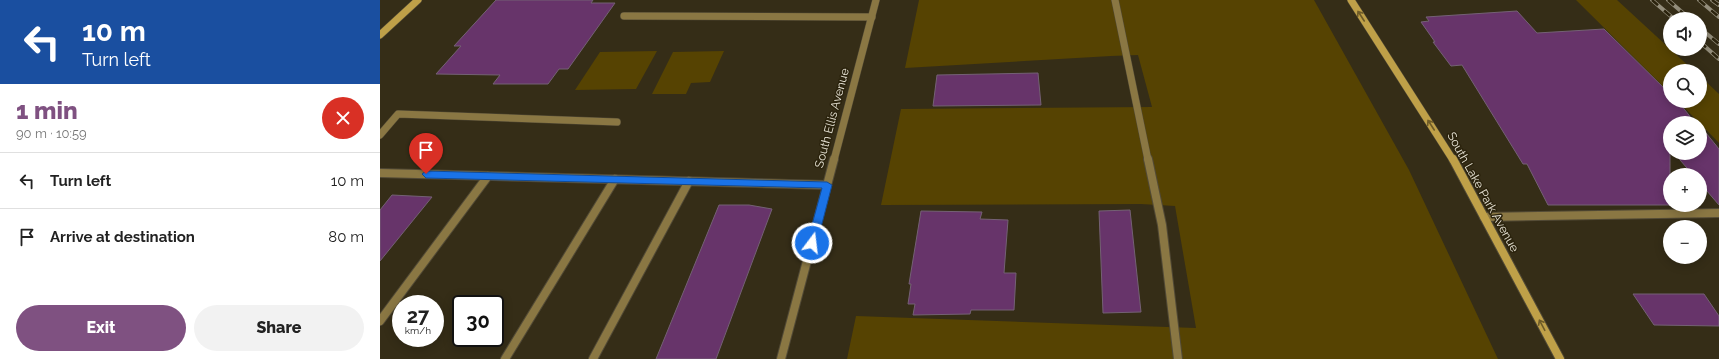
<!DOCTYPE html>
<html lang="en">
<head>
<meta charset="utf-8">
<style>
	:root { --surface:#fff; --page:#f2f2f2; --text:#222; --muted:#767676; --line:#e0e0e0; --accent:#7f5181 }
	body { margin:0; font-family:Raleway,sans-serif; background:var(--page); color:var(--text); height:100vh; display:flex; flex-direction:column; font-size:15px; white-space:nowrap }
	* { box-sizing:border-box; margin:0 }
	p { font-size:13px; color:var(--muted) }
	.icon { flex:none; width:22px; height:22px; fill:none; stroke:currentColor; stroke-width:2; stroke-linecap:round; stroke-linejoin:round }
	.map { position:relative; flex:1; overflow:hidden }
	.drawer { display:flex; flex-direction:column; background:var(--surface); width:380px }
	.drawer>* { flex:none }
	.top-card { background:#1a4fa0; color:#fff; overflow:hidden }
	.tools { position:absolute; left:1283px; top:12px; display:grid; gap:8px }
	.tools a { display:grid; place-items:center; width:44px; height:44px; border-radius:50%; background:var(--surface); box-shadow:0 2px 10px #0003; font-size:20px }
	.speed { position:absolute; left:12px; top:295px; display:flex; gap:8px; font-size:20px; font-weight:700; text-align:center }
	.speed>* { display:grid; place-content:center; width:52px; height:52px; border-radius:50%; background:var(--surface); box-shadow:0 2px 10px #0003; line-height:1 }
	.speed small { font-size:10px; font-weight:400 }
	.speed .limit { border:2px solid #111; border-radius:6px; background:#fff; color:#111 }
	.pin { position:absolute; display:grid; place-items:center; width:34px; height:34px; color:#fff; margin:-41px -17px; border-radius:50% 50% 50% 0; rotate:-45deg; box-shadow:0 0 4px #0007 }
	.pin .icon { rotate:45deg }
	.me { position:absolute; width:44px; margin:-22px; rotate:15deg; stroke-linejoin:round; filter:drop-shadow(0 0 3px #0008) }
	.turn { display:flex; align-items:center; gap:14px; height:84px; padding:0 16px; font-size:18px }
	.turn .icon { width:52px; height:52px; stroke-width:2.5 }
	.turn b { display:block; font-size:28px; line-height:34px }
	.round { display:grid; place-items:center; flex:none; width:42px; height:42px; border-radius:21px; background:var(--page) }
	.head { display:flex; align-items:center; justify-content:space-between; height:68px; padding:0 16px }
	h1 { font-size:24px; font-weight:800; line-height:30px; color:var(--accent) }
	.action { display:flex; gap:8px; margin-top:auto; padding:8px 16px }
	.action a { flex:1; height:46px; border-radius:24px; background:var(--accent); color:#fff; font-size:16px; font-weight:800; line-height:46px; text-align:center }
	.action a+a { background:var(--page); color:var(--text) }
	ul { padding:0; list-style:none }
	li { display:flex; align-items:center; gap:12px; height:56px; padding:0 16px; border-top:1px solid var(--line) }
	li div { flex:1 }
	li b { display:block; font-size:15px }
	li em { font-style:normal }
	main { display:flex; flex:1; min-height:0 }
	.map>svg:first-child { display:block }
	.green { fill:#564302 }
	.building { fill:#67346a; stroke:#746174 }
	.lines { fill:none; stroke-linecap:round; stroke-linejoin:round }
	.lane-far1-casing { stroke:#524a36; stroke-width:8 }
	.lane-casing { stroke:#524a36; stroke-width:10 }
	.street-far1-casing { stroke:#524a36; stroke-width:8 }
	.street-casing { stroke:#524a36; stroke-width:10 }
	.secondary-far1-casing { stroke:#524a36; stroke-width:8 }
	.secondary-casing { stroke:#524a36; stroke-width:10 }
	.lane-far1 { stroke:#8a7743; stroke-width:7 }
	.lane { stroke:#8a7743; stroke-width:8 }
	.street-far1 { stroke:#8a7743; stroke-width:7 }
	.street { stroke:#8a7743; stroke-width:8 }
	.secondary-far1 { stroke:#bfa048; stroke-width:7 }
	.secondary { stroke:#bfa048; stroke-width:8 }
	.rail-casing { stroke:#938d7b; stroke-width:4 }
	.rail { stroke:#2b230d; stroke-width:2.5; stroke-dasharray:8; stroke-linecap:butt }
	.oneway { stroke:#6e5b28 }
	.route { fill:#1a73e8; stroke:#114b97 }
	.labels { text-anchor:middle; dominant-baseline:central; stroke-width:3; stroke-linejoin:round; paint-order:stroke }
	.street-label { font-size:12px; fill:#e8e4d6; stroke:#2b230d }
</style>
</head>
<body>
<main>
<section class="drawer">
<div class="top-card">
<div class="turn"><svg class="icon" aria-label="left" viewBox="0 0 24 24"><path d="M17 20v-9H6M10 6l-5 5 5 5"/></svg><div><b>10 m</b>Turn left</div></div>
</div>
<div class="head"><div><h1>1 min</h1><p>90 m · 10:59</p></div><a class="round" style="background:#d93025;color:#fff"><svg class="icon" aria-label="close" viewBox="0 0 24 24"><path d="M6 6l12 12M18 6L6 18"/></svg></a></div>
<ul>
<li><svg class="icon" aria-label="left" viewBox="0 0 24 24"><path d="M17 20v-9H6M10 6l-5 5 5 5"/></svg><div><b>Turn left</b></div><em>10 m</em></li>
<li><svg class="icon" aria-label="arrive" viewBox="0 0 24 24"><path d="M6 21V4h12l-3 4 3 4H6"/></svg><div><b>Arrive at destination</b></div><em>80 m</em></li>
</ul>
<div class="action"><a>Exit</a><a>Share</a></div>
</section>
<div class="map">
<svg width="1339" height="359" viewBox="0 0 1339 359">
	<rect width="100%" height="100%" fill="#352d17"/>
	<g class="green">
		<path d="M539,0h395l95,170 89,189h-651l9,-43 340,12 -21,-122 -34,-2 -260,1 20,-96 251,-2 -14,-52 -27,1 -206,12z"/>
		<path d="M1196,0h41l77,71h-24v22z"/>
		<path d="M277,51l-21,38 -61,1 25,-38z"/>
		<path d="M344,51l-14,31 -19,1 -5,11h-34l21,-42z"/>
		<path d="M1320,76l19,18v49l-41,-42h22z"/>
	</g>
	<g class="building">
		<path d="M116,0h97l-2,3h24l-47,66h-9l-11,15h-55l7,-9 -64,-1 25,-28h-7z"/>
		<path d="M1137,11l20,22 67,-4 66,65v7h8l17,22h-25v82h-122l-21,-41h-4l-61,-99 -11,1 -18,-24h2l-14,-20 8,-1 -3,-4z"/>
		<path d="M658,73l3,32 -108,1 4,-31z"/>
		<path d="M1320,129l3,4h3l13,16v56l-19,-22v-8h-7l-19,-22h26z"/>
		<path d="M12,195l40,2 -52,64v-51z"/>
		<path d="M339,205h30l23,4 -56,150h-60z"/>
		<path d="M750,210l11,102 -38,1 -4,-102z"/>
		<path d="M541,211l61,1 -2,7 28,1 -4,53h12l-2,37h-43l-1,4 -57,1 2,-11h-7l3,-20h-2z"/>
		<path d="M1253,294h71l15,22v10l-65,-1z"/>
	</g>
	<g class="lines">
		<defs>
			<g id="lane-far1">
				<path d="M735,0l33,160"/>
				<path d="M244,16l248,1"/>
				<path d="M0,135l18,-21 219,8"/>
			</g>
			<g id="lane">
				<path d="M768,159l14,66 16,134"/>
				<path d="M0,173l447,12"/>
				<path d="M1104,217l235,-4"/>
				<path d="M0,321l108,-145"/>
				<path d="M125,359l110,-180"/>
				<path d="M213,359l96,-178"/>
			</g>
			<path id="street-far1" d="M454,160l42,-160"/>
			<path id="street" d="M401,359l53,-200"/>
			<g id="secondary-far1">
				<path d="M971,0l102,160"/>
				<path d="M0,35l38,-35"/>
			</g>
			<path id="secondary" d="M1073,159l107,200"/>
		</defs>
		<use href="#lane-far1" class="lane-far1-casing"/>
		<use href="#lane" class="lane-casing"/>
		<use href="#street-far1" class="street-far1-casing"/>
		<use href="#street" class="street-casing"/>
		<use href="#secondary-far1" class="secondary-far1-casing"/>
		<use href="#secondary" class="secondary-casing"/>
		<use href="#lane-far1" class="lane-far1"/>
		<use href="#lane" class="lane"/>
		<use href="#street-far1" class="street-far1"/>
		<use href="#street" class="street"/>
		<use href="#secondary-far1" class="secondary-far1"/>
		<use href="#secondary" class="secondary"/>
		<defs>
			<g id="rail">
				<path d="M1272,0l22,19"/>
				<path d="M1288,0l22,19"/>
				<path d="M1319,0l20,17"/>
				<path d="M1332,0l7,5"/>
				<path d="M1320,28l19,16"/>
				<path d="M1320,42l19,17"/>
			</g>
		</defs>
		<use href="#rail" class="rail-casing"/>
		<use href="#rail" class="rail"/>
	</g>
	<defs><path id="oneway-shaft" d="M-6 0H5M1.5-3L5.5 0L1.5 3" fill="none" stroke-width="1.6" stroke-linecap="round" stroke-linejoin="round"/></defs>
	<g class="oneway">
		<use href="#oneway-shaft" transform="translate(981 16) rotate(-123)"/>
		<use href="#oneway-shaft" transform="translate(1051 125) rotate(-123)"/>
		<use href="#oneway-shaft" transform="translate(1162 325) rotate(-118)"/>
	</g>
	<path class="route" d="M46,171l401,11 5,3 -15,58 -2,3h-7l-1,-3 15,-55 -396,-10 -4,-4z"/>
	<g class="labels">
		<g class="street-label">
			<text transform="translate(452 118) rotate(-75)">South Ellis Avenue</text>
			<text transform="translate(1103 192) rotate(61)">South Lake Park Avenue</text>
		</g>
	</g>
</svg>
<div class="tools">
<a><svg class="icon" aria-label="sound" viewBox="0 0 24 24"><path d="M4 9h4l5-4v14l-5-4H4zM17 9q2 3 0 6"/></svg></a>
<a><svg class="icon" aria-label="search" viewBox="0 0 24 24"><circle cx="10" cy="10" r="6"/><path d="M15 15l6 6"/></svg></a>
<a><svg class="icon" aria-label="layers" viewBox="0 0 24 24"><path d="M12 4l9 5-9 5-9-5zM3 14l9 5 9-5"/></svg></a>
<a>+</a>
<a>−</a>
</div>
<div class="speed"><div>27<small>km/h</small></div><div class="limit">30</div></div>
<div class="pin" style="left:46px;top:174px;background:#d93025"><svg class="icon" aria-label="arrive" viewBox="0 0 24 24"><path d="M6 21V4h12l-3 4 3 4H6"/></svg></div>
<svg class="me" style="left:432px;top:243px" viewBox="-20 -20 40 40"><circle r="17" fill="#1a73e8" stroke="#fff" stroke-width="3"/><path d="M0-11L8 9 0 5-8 9z" fill="#fff"/></svg>
</div>
</main>
</body>
</html>
